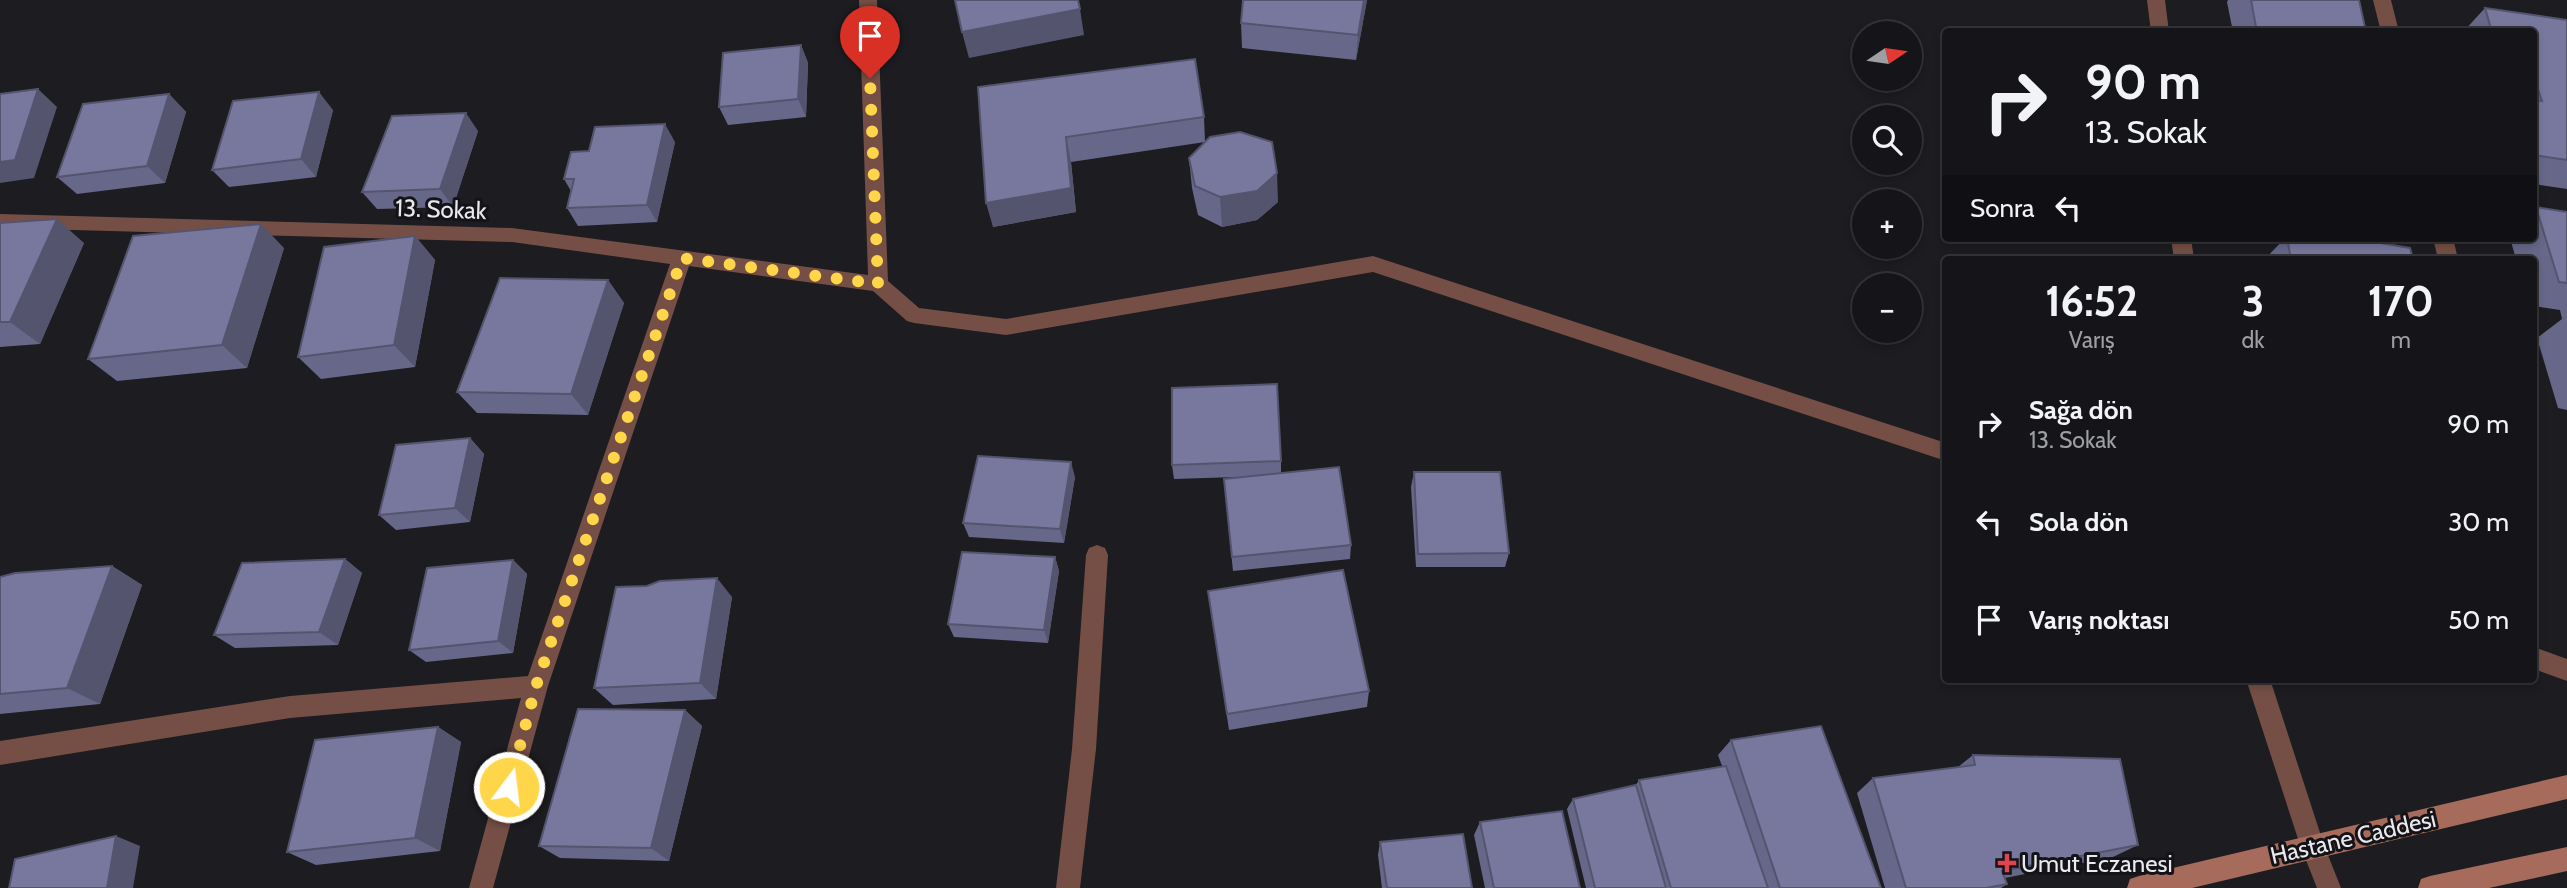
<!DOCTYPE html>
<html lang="tr">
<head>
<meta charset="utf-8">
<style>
	:root { --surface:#151519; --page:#222226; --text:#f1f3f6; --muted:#9d9fa2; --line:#343438 }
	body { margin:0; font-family:Cabin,sans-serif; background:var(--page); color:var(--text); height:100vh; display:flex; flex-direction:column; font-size:26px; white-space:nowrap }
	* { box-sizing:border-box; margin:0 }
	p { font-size:23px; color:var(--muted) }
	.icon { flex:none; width:38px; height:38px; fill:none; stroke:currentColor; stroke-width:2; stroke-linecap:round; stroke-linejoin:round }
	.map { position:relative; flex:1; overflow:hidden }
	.side { position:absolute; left:1942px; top:256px; width:595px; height:427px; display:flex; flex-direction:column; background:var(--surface); border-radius:7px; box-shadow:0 4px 10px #0003,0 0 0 2px var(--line) }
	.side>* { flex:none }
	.guide { position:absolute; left:1942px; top:28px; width:595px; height:214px; border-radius:7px; box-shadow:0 4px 10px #0003,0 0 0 2px var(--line); background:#151519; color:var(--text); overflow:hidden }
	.needle { width:46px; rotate:77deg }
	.controls { position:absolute; left:1852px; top:21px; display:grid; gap:14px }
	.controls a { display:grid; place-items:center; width:70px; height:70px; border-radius:50%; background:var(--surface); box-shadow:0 4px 10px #0003,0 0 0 2px var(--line); font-size:35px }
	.pin { position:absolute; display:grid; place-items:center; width:60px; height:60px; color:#fff; margin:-72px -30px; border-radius:50% 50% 50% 0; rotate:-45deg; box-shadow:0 0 7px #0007 }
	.pin .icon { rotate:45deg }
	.me { position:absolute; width:77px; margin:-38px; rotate:15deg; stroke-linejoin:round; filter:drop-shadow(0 0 5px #0008) }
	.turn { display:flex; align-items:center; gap:24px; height:147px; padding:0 28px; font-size:32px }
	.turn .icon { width:91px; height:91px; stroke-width:2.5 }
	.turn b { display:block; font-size:49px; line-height:60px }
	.then { display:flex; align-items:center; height:66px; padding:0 28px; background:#0003; gap:14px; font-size:26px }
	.eta { display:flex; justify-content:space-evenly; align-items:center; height:119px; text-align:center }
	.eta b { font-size:42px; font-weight:800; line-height:49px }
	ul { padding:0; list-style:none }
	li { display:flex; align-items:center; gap:21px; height:98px; padding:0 28px }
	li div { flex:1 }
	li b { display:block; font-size:26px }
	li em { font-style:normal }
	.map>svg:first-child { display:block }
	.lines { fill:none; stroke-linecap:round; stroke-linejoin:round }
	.street { fill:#754f45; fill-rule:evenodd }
	.secondary { fill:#a76b5b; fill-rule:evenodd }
	.wall { fill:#676789 }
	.shaded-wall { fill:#54546f }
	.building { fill:#78789f; stroke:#54546f; stroke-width:2 }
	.route { stroke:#ffd54a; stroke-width:12; stroke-dasharray:0 21.6 }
	.health-dot { fill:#e0444e; stroke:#131318; stroke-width:2.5 }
	.labels { text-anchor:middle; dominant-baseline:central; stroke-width:6; stroke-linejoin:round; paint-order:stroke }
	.street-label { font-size:24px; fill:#eaeaee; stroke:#131318 }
	.poi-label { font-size:24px; fill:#eaeaee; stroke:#131318; text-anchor:start }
</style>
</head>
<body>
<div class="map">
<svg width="2567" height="888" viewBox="0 0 2567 888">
	<rect width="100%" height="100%" fill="#1c1c21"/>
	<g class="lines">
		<g class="street">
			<path d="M859,0h18l11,281 31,27 87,11 367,-63 573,187v18l-573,-189 -367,63 -92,-12 -7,-2 -34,-30 -184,-25 -141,420 -55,202h-24l52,-190 -231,20 -290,47v-24l290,-45 238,-20 142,-412 -158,-22 -512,-14v-14l512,14 356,47z"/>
			<path d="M2147,0h18l4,32h-18z"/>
			<path d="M2373,0h18l8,32h-18z"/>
			<path d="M2171,238h20l3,21h-20z"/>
			<path d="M2433,238h20l5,21h-20z"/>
			<path d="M1097,545l8,3 3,7 -12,194 -16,139h-24l16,-139 14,-194 3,-7z"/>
			<path d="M2534,647l33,12v22l-33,-12z"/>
			<path d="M2246,679h24l54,166 17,43h-24l-17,-43z"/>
		</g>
		<g class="secondary">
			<path d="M2567,775v24l-375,89h-65l3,-9 9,-3z"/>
			<path d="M2567,847v24l-78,17h-71l3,-9 9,-3z"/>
		</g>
	</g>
	<g class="wall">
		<path d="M1243,0h124l-11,60 -114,-12 -1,-25z"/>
		<path d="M2228,0h131l7,32h-133l-6,-30z"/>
		<path d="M2485,8l82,12v169l-33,-5v-152h-71z"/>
		<path d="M801,45l7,18 -2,54 -78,8 -9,-18z"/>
		<path d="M978,87l226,30 1,25 -134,20 5,50 -83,15z"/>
		<path d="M169,94l17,18 -21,71 -88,11 -20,-17z"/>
		<path d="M333,110l-17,67 -87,10 -17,-17z"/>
		<path d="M478,131l-25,76 -76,2 -15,-17z"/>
		<path d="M675,142l-18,80 -79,4 -11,-18 4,-17 -7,-12 25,-28z"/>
		<path d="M1189,158l89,44 -21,18 -35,7 -24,-12 -6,-27z"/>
		<path d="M2536,207l31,5v198l-9,-2 -21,-70 25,-19 -2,-9 -26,-4v-47h-18l-6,-21h24v-30z"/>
		<path d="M0,223l84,20 -44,101 -40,3z"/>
		<path d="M415,236l20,24 -20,107 -94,12 -23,-22z"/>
		<path d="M2285,238h113l-7,7 22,14h-148z"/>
		<path d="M284,248l-37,120 -130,13 -29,-22z"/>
		<path d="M608,280l16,23 -36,112 -111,-2 -20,-21z"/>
		<path d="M470,438l14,16 -14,68 -74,8 -17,-15z"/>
		<path d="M1281,461v12l70,72 -1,14 -117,12 -8,-78 12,-16 -63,2 -2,-14z"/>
		<path d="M1414,472l95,81 -4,14h-89l-5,-80z"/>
		<path d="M1075,477l-11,66 -95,-6 -6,-14z"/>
		<path d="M1055,557l4,14 -11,72 -94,-6 -6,-13z"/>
		<path d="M345,559l17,14 -24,72 -103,3 -21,-13z"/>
		<path d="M513,560l14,14 -14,79 -87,9 -17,-12z"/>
		<path d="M112,566l30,19 -42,119 -100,10v-137z"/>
		<path d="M1208,591l161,100 -2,16 -138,23z"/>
		<path d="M732,597l-16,102 -103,6 -19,-17z"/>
		<path d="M685,710l17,16 -33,135 -109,-3 -21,-12z"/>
		<path d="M438,727l23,15 -21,109 -124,14 -29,-13z"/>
		<path d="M1731,740l150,148h-295l-19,-79 6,-10 63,-14 3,-5 83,-14 -4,-11z"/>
		<path d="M1973,755l165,90 -25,12 -108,21 2,6 -6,4h-116l-28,-95 16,-15 85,-11z"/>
		<path d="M1480,822l100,66h-95l-11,-53z"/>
		<path d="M1380,842l92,46h-90l-4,-33z"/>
	</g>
	<g class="shaded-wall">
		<path d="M1364,0h3l-11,60 2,-25z"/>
		<path d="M1080,9l4,26 -115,23 -7,-26z"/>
		<path d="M801,45l7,18 -2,54 -8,-18z"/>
		<path d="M38,89l19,18 -23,71 -34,5v-21z"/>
		<path d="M319,92l14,18 -17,67 -15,-18z"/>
		<path d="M169,94l17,18 -21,71 -18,-17z"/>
		<path d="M466,113l12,18 -25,76 -13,-18z"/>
		<path d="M665,124l10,18 -18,80 -10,-17z"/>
		<path d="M1066,137l5,25 5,50 -83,15 -7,-24z"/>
		<path d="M1277,173l1,29 -21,18 -35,7 -2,-30z"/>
		<path d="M57,219l27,24 -44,101 -30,-22z"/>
		<path d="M261,224l23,24 -37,120 -25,-23z"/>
		<path d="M415,236l20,24 -20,107 -21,-22z"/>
		<path d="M608,280l16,23 -36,112 -17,-21z"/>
		<path d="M470,438l14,16 -14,68 -15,-14z"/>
		<path d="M1071,462l4,15 -11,66 -4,-14z"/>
		<path d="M1055,557l4,14 -11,72 -4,-13z"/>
		<path d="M345,559l17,14 -24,72 -19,-13z"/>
		<path d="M513,560l14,14 -14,79 -15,-12z"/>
		<path d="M112,566l30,19 -42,119 -33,-16z"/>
		<path d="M717,578l15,19 -16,102 -16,-16z"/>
		<path d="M685,710l17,16 -33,135 -18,-13z"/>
		<path d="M438,727l23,15 -21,109 -25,-13z"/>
		<path d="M116,836l24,10 -7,42h-26z"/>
	</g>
	<g class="building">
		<path d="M955,0h123l2,9 -118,23z"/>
		<path d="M1243,0h121l-6,35 -117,-12z"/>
		<path d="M2251,0h108l7,32h-77l-33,-5z"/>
		<path d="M2485,8l82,12v140l-33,-5v-55l8,1 -8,-24v-45h-42z"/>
		<path d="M801,45l-3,54 -79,8 4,-54z"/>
		<path d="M1195,59l9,58 -138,20 5,51 -85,15 -8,-116z"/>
		<path d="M38,89l-23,71 -15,2v-68z"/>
		<path d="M319,92l-18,67 -89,11 21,-69z"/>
		<path d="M169,94l-22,72 -90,11 26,-73z"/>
		<path d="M466,113l-26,76 -78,3 30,-76z"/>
		<path d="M665,124l-18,81 -80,3 7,-29h-10l7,-27 18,-1 6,-24z"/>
		<path d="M1240,132l32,10 5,31 -20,18 -37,6 -25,-11 -6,-28 21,-21z"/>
		<path d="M2536,207l31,5v71l-8,-1z"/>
		<path d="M57,219l-47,103h-10v-99z"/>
		<path d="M261,224l-39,121 -134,14 45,-123z"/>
		<path d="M415,236l-21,109 -96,12 26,-110z"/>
		<path d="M2287,238h11l20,3 -1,-3h51v3l42,7 3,11h-122z"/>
		<path d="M500,278l108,2 -37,114 -114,-2z"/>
		<path d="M1277,384l4,77 -109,4v-77z"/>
		<path d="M470,438l-15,70 -76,7 17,-70z"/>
		<path d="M978,456l93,6 -11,67 -97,-6z"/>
		<path d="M1339,467l12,78 -119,12 -8,-78z"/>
		<path d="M1414,472h86l9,81 -91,1z"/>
		<path d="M962,552l93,5 -11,73 -96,-6z"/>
		<path d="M345,559l-26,73 -105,3 28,-72z"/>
		<path d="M513,560l-15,81 -89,9 18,-82z"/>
		<path d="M112,566l-45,122 -67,6v-117l15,-4z"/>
		<path d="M1343,570l26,121 -142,23 -19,-123z"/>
		<path d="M717,578l-17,105 -106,5 22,-101 31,-1 13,-5z"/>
		<path d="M578,709l107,1 -34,138 -112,-2z"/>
		<path d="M1821,726l60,162h-101l-49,-148z"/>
		<path d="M438,727l-23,111 -128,14 28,-112z"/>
		<path d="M1973,755l147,4 18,86 -136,26 5,13 -21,4h-80l-33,-110 102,-13z"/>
		<path d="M1726,766l42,122h-97l-32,-108z"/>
		<path d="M1636,785l30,103h-71l-22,-89z"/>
		<path d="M1562,811l18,77h-86l-14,-66z"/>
		<path d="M1463,834l9,54h-85l-7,-46z"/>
		<path d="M116,836l-9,52h-98l6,-29z"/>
	</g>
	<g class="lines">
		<path class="route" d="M509,787l27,-101 146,-428 196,26 -8,-206"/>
	</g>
	<path class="health-dot" d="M2003.5 852.5h7v7h7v7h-7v7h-7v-7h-7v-7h7z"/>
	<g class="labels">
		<g class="street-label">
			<text transform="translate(441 209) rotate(2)">13. Sokak</text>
			<text transform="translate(2353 837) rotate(-13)">Hastane Caddesi</text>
		</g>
		<g class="poi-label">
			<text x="2021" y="863">Umut Eczanesi</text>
		</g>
	</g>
</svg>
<div class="controls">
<a><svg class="needle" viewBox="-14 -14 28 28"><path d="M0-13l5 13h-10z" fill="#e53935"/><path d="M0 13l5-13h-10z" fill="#9d9fa2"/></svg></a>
<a><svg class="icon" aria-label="search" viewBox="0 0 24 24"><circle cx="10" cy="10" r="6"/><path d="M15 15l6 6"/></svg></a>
<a>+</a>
<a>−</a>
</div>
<div class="pin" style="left:870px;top:78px;background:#d93025"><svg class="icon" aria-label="arrive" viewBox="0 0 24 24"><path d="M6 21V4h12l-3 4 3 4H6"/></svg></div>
<svg class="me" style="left:509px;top:787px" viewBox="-20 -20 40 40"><circle r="17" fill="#ffd54a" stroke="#fff" stroke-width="3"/><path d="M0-11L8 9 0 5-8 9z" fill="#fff"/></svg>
<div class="guide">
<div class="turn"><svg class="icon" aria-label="right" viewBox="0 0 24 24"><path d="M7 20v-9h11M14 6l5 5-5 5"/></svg><div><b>90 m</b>13. Sokak</div></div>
<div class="then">Sonra<svg class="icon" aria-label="left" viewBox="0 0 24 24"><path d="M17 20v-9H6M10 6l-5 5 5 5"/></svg></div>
</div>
<section class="side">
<div class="eta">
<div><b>16:52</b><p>Varış</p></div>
<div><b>3</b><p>dk</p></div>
<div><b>170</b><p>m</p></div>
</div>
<ul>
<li><svg class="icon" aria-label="right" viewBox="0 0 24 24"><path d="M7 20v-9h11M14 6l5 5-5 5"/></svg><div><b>Sağa dön</b><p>13. Sokak</p></div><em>90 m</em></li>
<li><svg class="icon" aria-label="left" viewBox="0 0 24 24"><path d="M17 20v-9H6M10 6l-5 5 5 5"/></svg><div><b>Sola dön</b></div><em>30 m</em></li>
<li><svg class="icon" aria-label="arrive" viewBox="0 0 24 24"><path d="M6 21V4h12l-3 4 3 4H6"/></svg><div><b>Varış noktası</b></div><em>50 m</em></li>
</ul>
</section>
</div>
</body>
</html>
